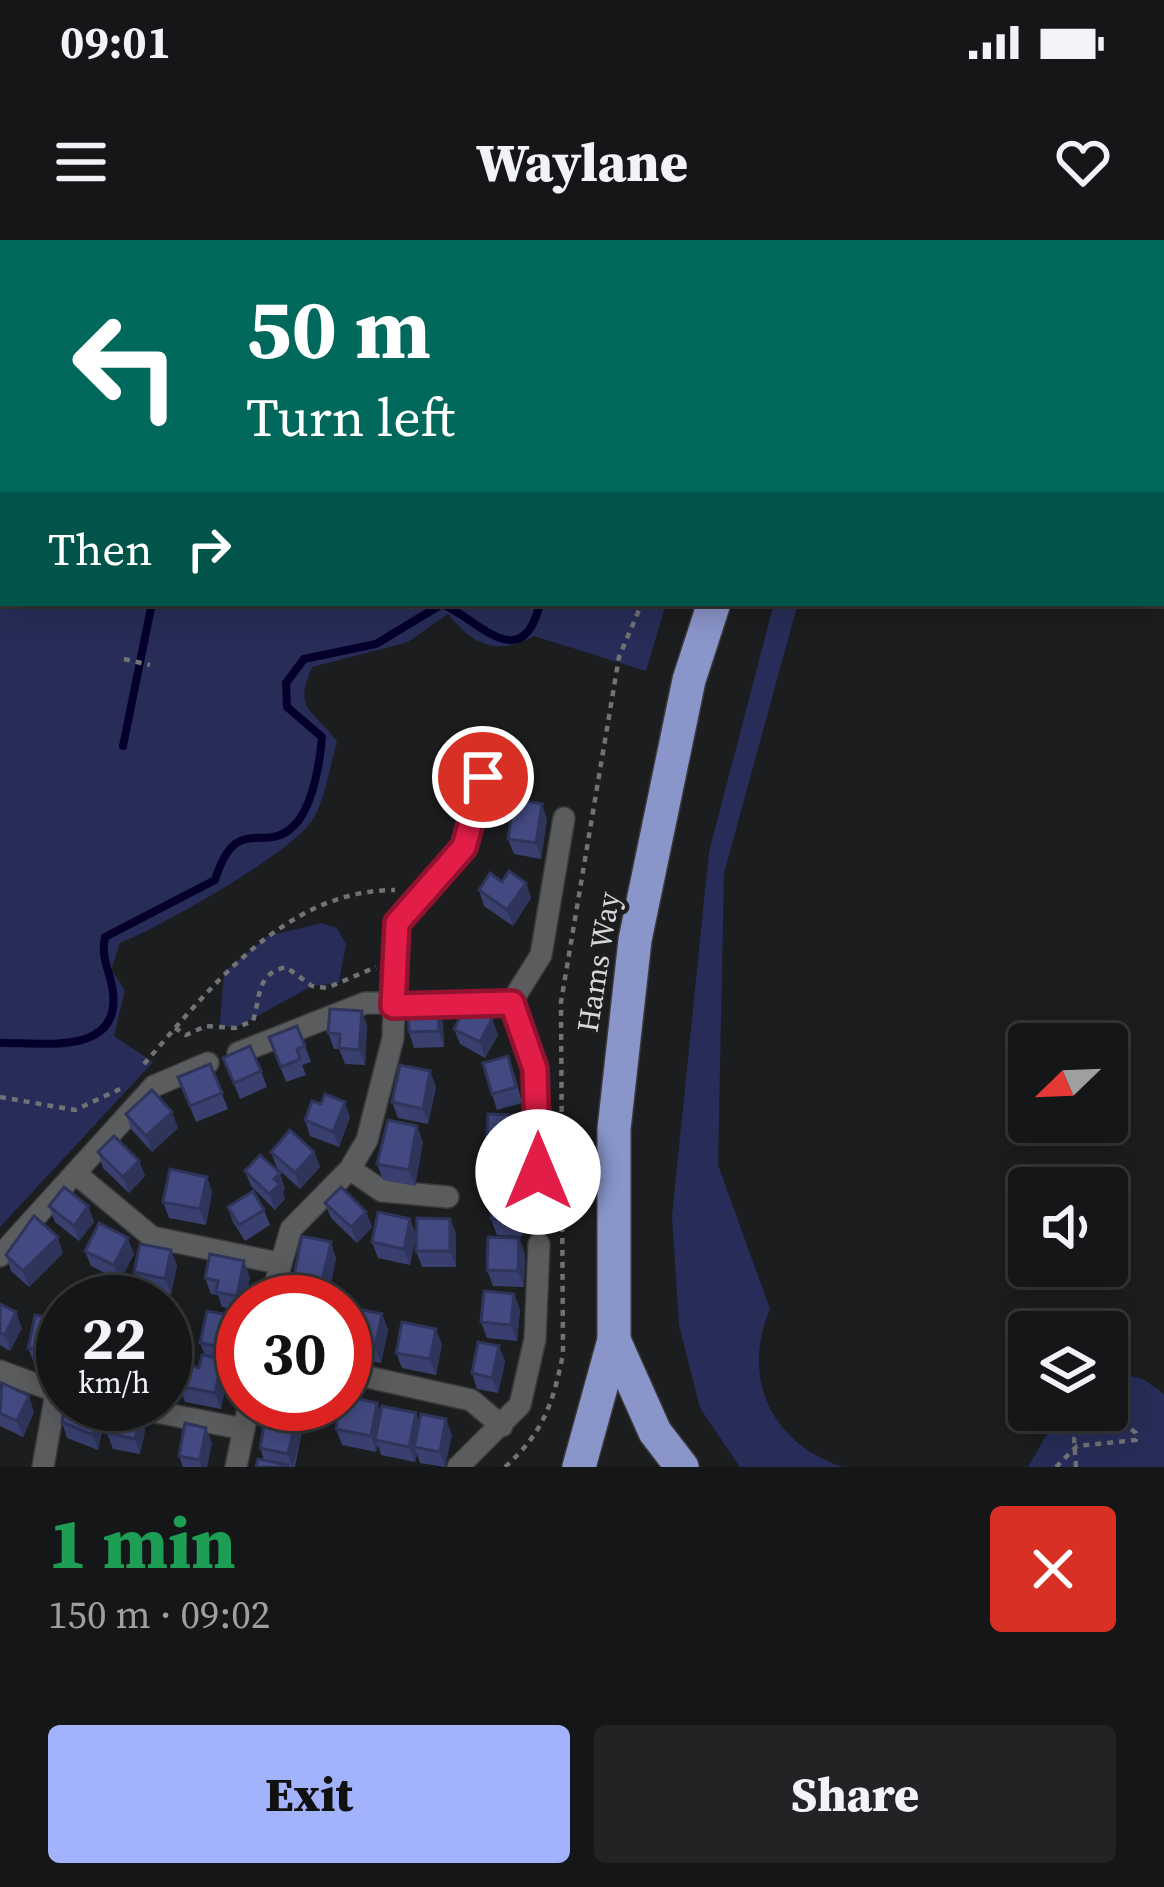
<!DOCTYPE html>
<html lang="en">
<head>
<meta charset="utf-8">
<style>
	:root { --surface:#151617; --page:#222324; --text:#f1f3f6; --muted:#9d9fa1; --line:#343536; --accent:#a3b2fd }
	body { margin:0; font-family:"Source Serif 4",serif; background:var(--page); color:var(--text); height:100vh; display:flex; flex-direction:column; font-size:45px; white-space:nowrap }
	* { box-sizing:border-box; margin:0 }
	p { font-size:39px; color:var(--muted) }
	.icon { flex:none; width:66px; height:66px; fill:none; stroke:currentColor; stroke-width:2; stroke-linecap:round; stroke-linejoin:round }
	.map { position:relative; height:1227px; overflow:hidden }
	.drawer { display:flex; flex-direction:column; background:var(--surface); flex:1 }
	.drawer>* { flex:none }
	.hud { position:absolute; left:0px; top:0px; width:1164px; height:366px; box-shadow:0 6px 30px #0003,0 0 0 3px var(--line); background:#00695c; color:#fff; overflow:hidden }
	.needle { width:78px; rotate:247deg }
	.fabs { position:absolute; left:1008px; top:783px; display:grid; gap:24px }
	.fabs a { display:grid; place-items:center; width:120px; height:120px; border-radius:12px; background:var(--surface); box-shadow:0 6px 30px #0003,0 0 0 3px var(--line); font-size:60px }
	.speed { position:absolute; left:36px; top:1035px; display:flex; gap:24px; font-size:60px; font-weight:700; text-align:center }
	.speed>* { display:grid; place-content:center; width:156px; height:156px; border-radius:50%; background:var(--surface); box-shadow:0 6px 30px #0003,0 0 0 3px var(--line); line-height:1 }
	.speed small { font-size:30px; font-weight:400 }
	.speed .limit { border:18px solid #d22; background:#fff; color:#111 }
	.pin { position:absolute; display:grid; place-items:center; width:102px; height:102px; color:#fff; margin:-51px; border:6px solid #fff; border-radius:50%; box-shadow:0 3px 12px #0007 }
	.me { position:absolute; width:132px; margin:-66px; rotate:0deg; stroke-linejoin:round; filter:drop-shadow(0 0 9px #0008) }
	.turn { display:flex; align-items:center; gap:42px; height:252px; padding:0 48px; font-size:54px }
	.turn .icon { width:156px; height:156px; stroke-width:2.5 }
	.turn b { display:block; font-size:84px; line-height:102px }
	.then { display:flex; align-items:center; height:114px; padding:0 48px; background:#0003; gap:24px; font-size:45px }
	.round { display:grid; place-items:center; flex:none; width:126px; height:126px; border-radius:12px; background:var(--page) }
	.head { display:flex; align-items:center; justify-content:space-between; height:204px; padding:0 48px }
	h1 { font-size:72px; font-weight:800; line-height:90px; color:#1e9e55 }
	.primary-button { display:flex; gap:24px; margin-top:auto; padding:24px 48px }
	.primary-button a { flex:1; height:138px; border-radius:12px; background:var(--accent); color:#111; font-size:48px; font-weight:800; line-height:138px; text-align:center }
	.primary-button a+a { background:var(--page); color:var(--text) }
	.status { display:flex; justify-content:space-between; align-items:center; height:84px; padding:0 60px; background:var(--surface); direction:ltr }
	.status svg { height:33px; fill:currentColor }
	header { display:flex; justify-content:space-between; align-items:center; height:156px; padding:0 48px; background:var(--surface); font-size:54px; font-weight:800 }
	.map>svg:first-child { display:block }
	.green { fill:#272d58 }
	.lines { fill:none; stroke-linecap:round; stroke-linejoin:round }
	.stream { stroke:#04002b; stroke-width:8 }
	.minor-casing { stroke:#39393b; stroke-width:24 }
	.trunk-casing { stroke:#39393b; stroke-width:36 }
	.path { stroke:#717274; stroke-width:4.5; stroke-dasharray:6 6; stroke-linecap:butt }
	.minor { stroke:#5b5c5e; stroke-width:21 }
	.trunk { stroke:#8a95c9; stroke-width:33 }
	.wall { fill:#39406f }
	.shaded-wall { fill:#2e345a }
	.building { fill:#424a81; stroke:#2e345a; stroke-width:3 }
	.route-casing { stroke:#92132f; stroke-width:30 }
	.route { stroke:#e11d48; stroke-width:21 }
	.labels { text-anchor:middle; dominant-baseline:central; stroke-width:9; stroke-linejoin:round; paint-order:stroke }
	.street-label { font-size:30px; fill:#d6d7d8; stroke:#1c1d1f }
</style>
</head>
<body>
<div class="status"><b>09:01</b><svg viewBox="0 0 49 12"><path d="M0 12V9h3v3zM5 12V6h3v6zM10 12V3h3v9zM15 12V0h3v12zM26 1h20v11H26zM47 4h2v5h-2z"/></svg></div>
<header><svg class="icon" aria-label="menu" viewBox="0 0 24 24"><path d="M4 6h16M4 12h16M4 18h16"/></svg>Waylane<svg class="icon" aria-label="heart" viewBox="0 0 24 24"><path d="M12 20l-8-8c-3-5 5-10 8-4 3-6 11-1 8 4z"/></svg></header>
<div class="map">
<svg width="1164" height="1227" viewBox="0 0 1164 1227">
	<rect width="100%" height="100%" fill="#1c1d1f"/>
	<g class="green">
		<path d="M0,0h789l-786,3v360h663l-20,68 -112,-35c-35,20 -61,10 -86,-22l-40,28 -96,25c-19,45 1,41 25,75 -7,23 -12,60 -26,80 -23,33 -152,106 -191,121l-9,27 14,20 -11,46 39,26 -153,165z"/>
		<path d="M774,363h24l-74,270 -6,292 52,144c-30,69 2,135 73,158h-103l-40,-59 -21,-83 -7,-109 37,-364z"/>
		<path d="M322,683l15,5 9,16 -7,39 -27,3 -77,42 -15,-3 4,-53 44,-36z"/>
		<path d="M1107,1130l36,9 21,15v73h-136l33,-57h46z"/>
	</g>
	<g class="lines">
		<g class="stream">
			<path d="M288,0v3"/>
			<path d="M126,3v-3"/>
			<path d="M123,506l29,-143"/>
			<path d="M0,803c40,-1 120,14 113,-50 -2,-21 -13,-34 -8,-56l110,-57c23,-73 52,-19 84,-60 15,-21 21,-59 23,-83l-35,-30 -1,-24 18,-24 72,-15 66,-40c34,13 80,75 98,-1"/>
		</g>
		<defs>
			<g id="minor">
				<path d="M511,763l30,-48 23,-137"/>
				<path d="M511,763l24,66 3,102"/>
				<path d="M238,813l127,-50h146"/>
				<path d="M350,929l32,22 66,6"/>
				<path d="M75,933l77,64 126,26"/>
				<path d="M0,1016l154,-170 54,-23"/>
				<path d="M270,1062l21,-73 59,-60 17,-29 26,-102 4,-115 66,-76 20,-70"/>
				<path d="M0,1131l63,23"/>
				<path d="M345,1132l126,28 31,26"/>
				<path d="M115,1164l129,25"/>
				<path d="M43,1227l13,-74"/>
				<path d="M236,1227l13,-63"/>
				<path d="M458,1227l62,-62 15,-66 4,-95"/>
			</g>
			<g id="trunk">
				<path d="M848,3l1,-3"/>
				<path d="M614,1100l41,92 27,35"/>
				<path d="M579,1227l35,-127v-211l21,-189 54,-260 25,-77"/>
			</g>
		</defs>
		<use href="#minor" class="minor-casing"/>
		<use href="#trunk" class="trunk-casing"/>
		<g class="path">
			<path d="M754,3l1,-3"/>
			<path d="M124,419l26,6"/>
			<path d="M175,788l11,7 20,-9 29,2 18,-7c8,-26 3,-47 33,-54l26,19 15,2 49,-21"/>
			<path d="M144,824c65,-74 140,-174 251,-174"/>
			<path d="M0,857l75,13 45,-21"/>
			<path d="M505,1227c38,-34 48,-63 58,-113l-2,-352 58,-345 23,-54"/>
			<path d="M1056,1227l21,-21 59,-6v-7l-29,-23"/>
			<path d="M1076,1227l-2,-28 26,-29"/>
		</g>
		<use href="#minor" class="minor"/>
		<use href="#trunk" class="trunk"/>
	</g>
	<g class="wall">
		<path d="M547,579l-6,40 -27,-5 -6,-15z"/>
		<path d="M502,642l24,1 5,15 -18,28 -29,-20 -5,-16z"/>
		<path d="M362,771l5,15 -2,39 -20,-1 -6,-15h-5l-6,-16z"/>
		<path d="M492,779l6,16 -13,23 -25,-14 -6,-15z"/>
		<path d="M443,783l1,24 -30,1 -5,-16z"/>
		<path d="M297,786l14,36 -9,3 4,10 -20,7 -17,-45z"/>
		<path d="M223,818l38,13 6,16 -27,12z"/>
		<path d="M210,824l18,45 -32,13 -18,-45z"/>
		<path d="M430,831l6,16 -8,37 -30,-6 -6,-16z"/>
		<path d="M514,832l8,31 -25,7 -5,-16z"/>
		<path d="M321,864l29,13 -11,30 -29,-11 -5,-16z"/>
		<path d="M126,874l52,14 -26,24 -21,-23z"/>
		<path d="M521,891l-1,36 -28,-1 -6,-16z"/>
		<path d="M423,902l-8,44 -32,-6 -6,-16z"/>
		<path d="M98,912l41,9 6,15 -16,17 -26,-25z"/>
		<path d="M271,912h43l6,15 -20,22 -23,-21z"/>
		<path d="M521,928l6,16 -1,21 3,7 -7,24 -25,-1 -6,-16 3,-24 -2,-4z"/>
		<path d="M245,931l40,18 -2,3 2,7 -10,11 -24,-24z"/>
		<path d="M207,937l5,15 -6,33 -37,-7 -6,-16z"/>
		<path d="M325,963l41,9 6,15 -15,16 -26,-25z"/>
		<path d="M49,966h39l6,16 -15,19 -24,-19z"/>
		<path d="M228,967l36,3 6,15 -25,16 -12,-19z"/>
		<path d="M410,979l6,16 -6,30 -32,-7 -6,-16z"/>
		<path d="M450,979l6,15v33h-34l-6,-16z"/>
		<path d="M519,998l6,16 -1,33 -31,-1 -6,-16z"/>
		<path d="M171,1010l6,16 -6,28 -31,-6 -6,-16z"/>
		<path d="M85,1011l49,3 -14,27 -29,-15z"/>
		<path d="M63,1013l-34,34 -18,-16 -5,-16z"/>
		<path d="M336,1018l-8,39 -28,-6 -6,-15z"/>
		<path d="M250,1037l-7,35 -21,-5 -4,-12 -7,-1 -6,-16z"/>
		<path d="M0,1064l22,24 -12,23 -10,-6z"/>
		<path d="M520,1069l-3,32 -30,-3 -6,-16z"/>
		<path d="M382,1074l6,16 -7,33 -34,-7 -2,-5v-30z"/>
		<path d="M63,1080v49l-29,-6 -6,-15z"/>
		<path d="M239,1092l-7,32 -8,-2 4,13 -7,34 -36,-7 -6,-16 20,-18 6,-13 -5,-12z"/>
		<path d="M442,1104l-6,31 -34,-7 -6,-15z"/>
		<path d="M499,1106l6,16 -7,31 -21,-4 -5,-16z"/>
		<path d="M0,1147l34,25 -11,25 -23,-11z"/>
		<path d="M377,1163l4,11 39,8 32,13 -7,32 -25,-4 -3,-9 -2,8 -34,-7 -3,-10 -2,7 -34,-7 -6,-16z"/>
		<path d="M98,1167l6,16 -6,27 -31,-12 -5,-16z"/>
		<path d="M140,1176l5,15 -5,23 -27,-5 -6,-16z"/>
		<path d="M302,1191l-7,36h-39l8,-7 -4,-12z"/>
		<path d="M212,1203l-5,24h-24l-4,-11z"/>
	</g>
	<g class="shaded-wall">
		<path d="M542,564l5,15 -6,40 -5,-16z"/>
		<path d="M526,643l5,15 -18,28 -6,-16z"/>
		<path d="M438,767l5,16 1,24 -5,-16z"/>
		<path d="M362,771l5,15 -2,39 -6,-15z"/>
		<path d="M492,779l6,16 -13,23 -5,-16z"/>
		<path d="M430,831l6,16 -8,37 -5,-15z"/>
		<path d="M345,862l5,15 -11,30 -6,-15z"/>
		<path d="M172,872l6,16 -26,24 -6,-16z"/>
		<path d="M515,875l6,16 -1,36 -6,-16z"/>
		<path d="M417,886l6,16 -8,44 -6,-16z"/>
		<path d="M314,912l6,15 -20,22 -5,-16z"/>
		<path d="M139,921l6,15 -16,17 -6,-16z"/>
		<path d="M521,928l6,16 -1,21 3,7 -7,24 -6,-16 7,-22 -3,-6z"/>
		<path d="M280,933l5,16 -2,3 2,7 -10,11 -6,-16 5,-15z"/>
		<path d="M207,937l5,15 -6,33 -6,-16z"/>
		<path d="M88,966l6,16 -15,19 -5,-15z"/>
		<path d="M366,972l6,15 -15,16 -6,-16z"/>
		<path d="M410,979l6,16 -6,30 -6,-16z"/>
		<path d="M450,979l6,15v33l-6,-16z"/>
		<path d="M58,997l5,16 -34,34 -6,-16z"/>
		<path d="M128,998l6,16 -14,27 -6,-16z"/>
		<path d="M519,998l6,16 -1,33 -6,-16z"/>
		<path d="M331,1002l5,16 -8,39 -6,-16z"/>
		<path d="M171,1010l6,16 -6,28 -6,-15z"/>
		<path d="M244,1021l6,16 -7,35 -6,-16z"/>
		<path d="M514,1054l6,15 -3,32 -6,-16z"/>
		<path d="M16,1072l6,16 -12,23 -5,-16z"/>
		<path d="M382,1074l6,16 -7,33 -6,-16z"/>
		<path d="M233,1076l6,16 -7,32 -5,-16z"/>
		<path d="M63,1089v39l-5,-14z"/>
		<path d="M436,1089l6,15 -6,31 -6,-16z"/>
		<path d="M499,1106l6,16 -7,31 -6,-15z"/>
		<path d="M222,1119l6,16 -7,34 -6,-16z"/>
		<path d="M29,1156l5,16 -11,25 -6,-16z"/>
		<path d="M377,1163l6,16 -8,21 3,5 -2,7 -5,-16z"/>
		<path d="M98,1167l6,16 -6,27 -5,-15z"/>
		<path d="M416,1173l6,16 -8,18 3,7 -2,8 -6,-15z"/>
		<path d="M297,1175l5,16 -9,36 -5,-13z"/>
		<path d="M140,1176l5,15 -5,23 -5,-15z"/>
		<path d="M446,1179l6,16 -7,32 -5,-15z"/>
		<path d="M206,1188l6,15 -5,24h-5l-2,-7z"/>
	</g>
	<g class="building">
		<path d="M514,559l28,5 -6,39 -28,-4z"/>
		<path d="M509,631l17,12 -19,27 -28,-20 11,-17 12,9z"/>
		<path d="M466,766l26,13 -12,23 -26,-13z"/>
		<path d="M438,767l1,24 -30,1 -1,-24z"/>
		<path d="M330,769l32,2 -3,39 -20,-2 1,-14 -12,-1z"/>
		<path d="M297,786l8,20 -8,3 3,10 -19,8 -12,-30z"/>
		<path d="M250,806l11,25 -27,12 -11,-25z"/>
		<path d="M508,816l8,31 -24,7 -9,-31z"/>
		<path d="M210,824l12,29 -32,13 -12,-29z"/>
		<path d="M400,825l30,6 -7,38 -31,-7z"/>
		<path d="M152,850l20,22 -26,24 -20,-22z"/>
		<path d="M325,854l20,8 -12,30 -28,-12 7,-19 9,3z"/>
		<path d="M488,874l27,1 -1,36 -28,-1z"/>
		<path d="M388,880l29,6 -8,44 -32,-6z"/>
		<path d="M290,890l24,22 -19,21 -24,-21z"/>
		<path d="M114,896l25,25 -16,16 -25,-25z"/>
		<path d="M260,915l20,18 -6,6 6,5 -11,10 -24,-23z"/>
		<path d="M493,927l28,1 -1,24 -28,-1z"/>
		<path d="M170,929l37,8 -7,32 -37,-7z"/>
		<path d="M64,947l24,19 -14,20 -25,-20z"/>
		<path d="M341,947l25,25 -15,15 -26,-24z"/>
		<path d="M253,951l11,19 -25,15 -11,-18z"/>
		<path d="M492,955l31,2 -7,23 -25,-1z"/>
		<path d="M378,972l32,7 -6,30 -32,-7z"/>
		<path d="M34,976l24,21 -35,34 -17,-16z"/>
		<path d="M417,978l33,1v32h-34z"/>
		<path d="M99,983l29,15 -14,27 -29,-14z"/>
		<path d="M302,996l29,6 -9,39 -28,-5z"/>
		<path d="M488,997l31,1 -1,33 -31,-1z"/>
		<path d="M140,1004l31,6 -6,29 -31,-7z"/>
		<path d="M210,1014l34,7 -7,35 -21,-4 2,-11 -13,-3z"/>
		<path d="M484,1051l30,3 -3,31 -30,-3z"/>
		<path d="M287,1057l24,5h-25z"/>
		<path d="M0,1064l16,8 -11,23 -5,-2z"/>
		<path d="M348,1067l34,7 -7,33 -30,-6v-20z"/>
		<path d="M207,1071l26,5 -6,32 -27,-5z"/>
		<path d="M35,1075l28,5 -5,34 -30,-6z"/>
		<path d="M402,1082l34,7 -6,30 -34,-6z"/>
		<path d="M478,1102l21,4 -7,32 -20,-5z"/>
		<path d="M202,1115l20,4 -7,34 -36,-7 5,-22 15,4z"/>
		<path d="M2,1143l27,13 -12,25 -17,-8z"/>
		<path d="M345,1156l32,7 -6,33 -35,-7 5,-25h4z"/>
		<path d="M65,1164h19l14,3 -5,28 -31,-13z"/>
		<path d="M382,1166l34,7 -7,34 -34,-7z"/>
		<path d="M267,1169l30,6 -9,39 -28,-6z"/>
		<path d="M112,1170l28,6 -5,23 -28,-6z"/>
		<path d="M421,1174l25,5 -6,33 -26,-5z"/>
		<path d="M185,1183l21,5 -6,32 -21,-4z"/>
		<path d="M258,1219l30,6v2h-32z"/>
	</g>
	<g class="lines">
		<defs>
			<path id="route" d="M483,537l-19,70 -67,76 -4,83 119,-3 23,66 3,103"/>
		</defs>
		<use href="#route" class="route-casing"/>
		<use href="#route" class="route"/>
	</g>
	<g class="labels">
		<g class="street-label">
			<text transform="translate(598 722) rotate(-81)">Hams Way</text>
		</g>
	</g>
</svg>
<div class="fabs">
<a><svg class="needle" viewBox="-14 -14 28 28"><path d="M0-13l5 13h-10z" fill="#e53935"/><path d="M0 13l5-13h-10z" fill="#9d9fa1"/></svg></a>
<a><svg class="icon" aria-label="sound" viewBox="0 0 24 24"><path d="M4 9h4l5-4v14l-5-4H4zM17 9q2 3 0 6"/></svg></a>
<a><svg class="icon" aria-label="layers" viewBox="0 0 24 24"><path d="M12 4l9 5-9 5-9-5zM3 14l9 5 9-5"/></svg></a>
</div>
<div class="speed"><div>22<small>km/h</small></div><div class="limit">30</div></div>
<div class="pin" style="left:483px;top:537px;background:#d93025"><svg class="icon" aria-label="arrive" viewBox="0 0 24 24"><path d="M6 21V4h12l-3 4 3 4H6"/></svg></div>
<svg class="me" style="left:538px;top:932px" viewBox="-20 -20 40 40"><circle r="19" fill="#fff"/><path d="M0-13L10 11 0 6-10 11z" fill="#e11d48"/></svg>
<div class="hud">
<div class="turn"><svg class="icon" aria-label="left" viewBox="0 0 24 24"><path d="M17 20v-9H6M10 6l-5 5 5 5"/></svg><div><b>50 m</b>Turn left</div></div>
<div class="then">Then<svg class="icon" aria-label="right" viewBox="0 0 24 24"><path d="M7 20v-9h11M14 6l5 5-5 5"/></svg></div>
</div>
</div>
<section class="drawer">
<div class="head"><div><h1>1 min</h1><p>150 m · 09:02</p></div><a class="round" style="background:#d93025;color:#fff"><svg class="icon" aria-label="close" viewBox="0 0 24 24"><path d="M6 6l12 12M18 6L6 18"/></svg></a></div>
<div class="primary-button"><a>Exit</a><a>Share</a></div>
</section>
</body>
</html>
